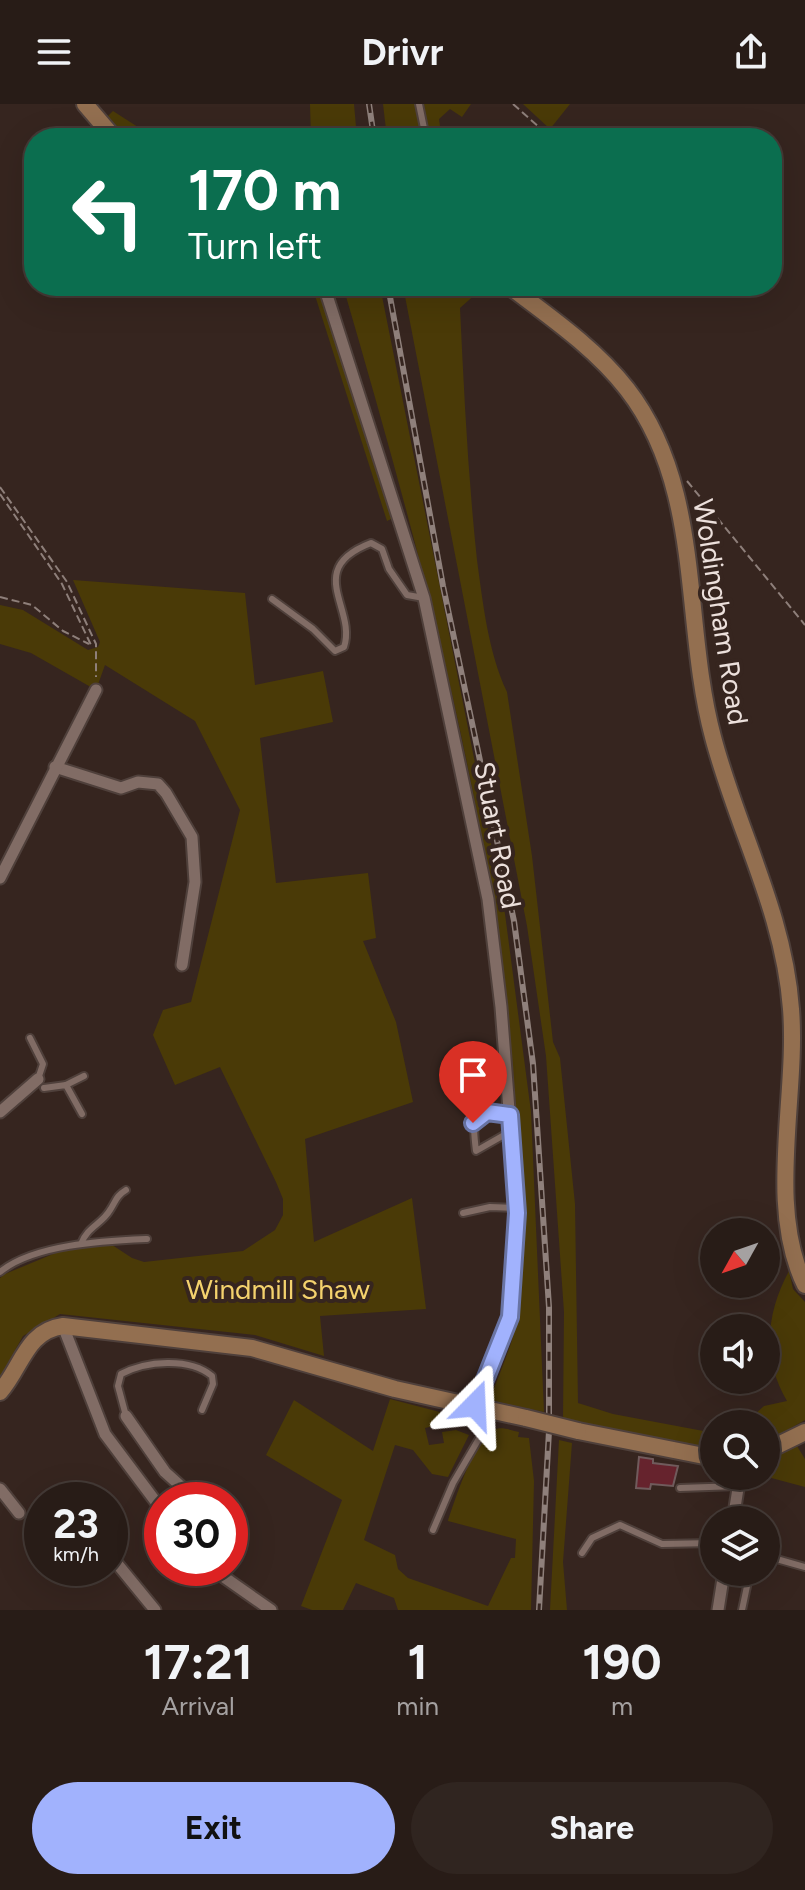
<!DOCTYPE html>
<html lang="en">
<head>
<meta charset="utf-8">
<style>
	:root { --surface:#281c17; --page:#302520; --text:#f1f3f6; --muted:#a5a1a1; --line:#443a36; --accent:#a1b2fd }
	body { margin:0; font-family:Figtree,sans-serif; background:var(--page); color:var(--text); height:100vh; display:flex; flex-direction:column; font-size:30px; white-space:nowrap }
	* { box-sizing:border-box; margin:0 }
	p { font-size:26px; color:var(--muted) }
	.icon { flex:none; width:44px; height:44px; fill:none; stroke:currentColor; stroke-width:2; stroke-linecap:round; stroke-linejoin:round }
	.map { position:relative; height:1506px; overflow:hidden }
	.panel { display:flex; flex-direction:column; background:var(--surface); flex:1 }
	.panel>* { flex:none }
	.banner { position:absolute; left:24px; top:24px; width:758px; height:168px; border-radius:32px; box-shadow:0 8px 32px #0002,0 0 0 2px var(--line); background:#0b6e4f; color:#fff; overflow:hidden }
	.needle { width:52px; rotate:230deg }
	.fabs { position:absolute; left:700px; top:1114px; display:grid; gap:16px }
	.fabs a { display:grid; place-items:center; width:80px; height:80px; border-radius:50%; background:var(--surface); box-shadow:0 8px 32px #0002,0 0 0 2px var(--line); font-size:40px }
	.speed { position:absolute; left:24px; top:1378px; display:flex; gap:16px; font-size:40px; font-weight:700; text-align:center }
	.speed>* { display:grid; place-content:center; width:104px; height:104px; border-radius:50%; background:var(--surface); box-shadow:0 8px 32px #0002,0 0 0 2px var(--line); line-height:1 }
	.speed small { font-size:20px; font-weight:400 }
	.speed .limit { border:12px solid #d22; background:#fff; color:#111 }
	.pin { position:absolute; display:grid; place-items:center; width:68px; height:68px; color:#fff; margin:-82px -34px; border-radius:50% 50% 50% 0; rotate:-45deg; box-shadow:0 0 8px #0007 }
	.pin .icon { rotate:45deg }
	.me { position:absolute; width:88px; margin:-44px; rotate:21deg; stroke-linejoin:round; filter:drop-shadow(0 0 6px #0008) }
	.turn { display:flex; align-items:center; gap:28px; height:168px; padding:0 32px; font-size:36px }
	.turn .icon { width:104px; height:104px; stroke-width:2.5 }
	.turn b { display:block; font-size:56px; line-height:68px }
	.eta { display:flex; justify-content:space-evenly; align-items:center; height:136px; text-align:center }
	.eta b { font-size:48px; font-weight:700; line-height:56px }
	.action { display:flex; gap:16px; margin-top:auto; padding:16px 32px }
	.action a { flex:1; height:92px; border-radius:48px; background:var(--accent); color:#111; font-size:32px; font-weight:700; line-height:92px; text-align:center }
	.action a+a { background:var(--page); color:var(--text) }
	header { display:flex; justify-content:space-between; align-items:center; height:104px; padding:0 32px; background:var(--surface); font-size:36px; font-weight:700 }
	.map>svg:first-child { display:block }
	.green { fill:#4a3a07 }
	.building { fill:#66232d; stroke:#705b5c; stroke-width:2 }
	.lines { fill:none; stroke-linecap:round; stroke-linejoin:round }
	.lane-casing { stroke:#4f403b; stroke-width:10 }
	.street-casing { stroke:#4f403b; stroke-width:15 }
	.secondary-casing { stroke:#4f403b; stroke-width:20 }
	.path { stroke:#8e7f7a; stroke-width:2; stroke-dasharray:8 4; stroke-linecap:butt }
	.lane { stroke:#816c65; stroke-width:6 }
	.street { stroke:#816c65; stroke-width:11 }
	.secondary { stroke:#936f50; stroke-width:16 }
	.rail-casing { stroke:#8f807b; stroke-width:6 }
	.rail { stroke:#36251f; stroke-width:3; stroke-dasharray:9; stroke-linecap:butt }
	.secondary-bridge-casing { stroke:#4f403b; stroke-width:20; stroke-linecap:butt }
	.secondary-bridge { stroke:#936f50; stroke-width:16 }
	.route-casing { stroke:#6974a4; stroke-width:20 }
	.route { stroke:#a1b2fd; stroke-width:14 }
	.labels { text-anchor:middle; dominant-baseline:central; stroke-width:8; stroke-linejoin:round; paint-order:stroke }
	.street-label { font-size:28px; fill:#ece0dc; stroke:#36251f }
	.park-label { font-size:28px; fill:#f4d26d; stroke:#36251f }
</style>
</head>
<body>
<header><svg class="icon" aria-label="menu" viewBox="0 0 24 24"><path d="M4 6h16M4 12h16M4 18h16"/></svg>Drivr<svg class="icon" aria-label="share" viewBox="0 0 24 24"><path d="M12 15V3M7 8l5-5 5 5M5 13v7h14v-7"/></svg></header>
<div class="map">
<svg width="805" height="1506" viewBox="0 0 805 1506">
	<rect width="100%" height="100%" fill="#36251f"/>
	<g class="green">
		<path d="M310,0h44l3,34h-46z"/>
		<path d="M383,0h33l6,34h-35z"/>
		<path d="M424,0h47l-9,13 -12,-8 -11,10 1,7 -11,6z"/>
		<path d="M523,0h47l-20,25z"/>
		<path d="M113,7l42,27h-28l-19,-22z"/>
		<path d="M312,182h20l65,230 -10,5z"/>
		<path d="M343,182h37l125,628 26,198 13,300 -54,-12c9,-27 24,-57 28,-86 11,-71 2,-146 -3,-218 -20,-276 -95,-545 -172,-810z"/>
		<path d="M403,182h89v5l-14,1 -18,16c4,84 8,168 17,252 6,43 11,92 30,132l25,164 21,186 7,16 15,146 3,199 35,11 101,19v18l-151,-32 1,-107 -18,-256 -19,-130z"/>
		<path d="M73,476l172,13 10,92 68,-14 10,51 -73,16 16,145 92,-10 8,65 -13,3 33,81 17,80 -108,37 9,103 98,-44 14,111 -106,7 4,40 -69,-21 -195,-21 -37,22 -23,41v-99l5,-4 72,-30 26,-5 29,19 12,4 99,-11 32,-21 8,-15v-16l-7,-17 -56,-115 -45,18 -22,-50 10,-25 28,-8 49,-192 -45,-89 -90,-56 -9,25 -65,-37 -31,-9v-39l23,5 65,40 10,-3 2,-5z"/>
		<path d="M789,1167l4,18 12,13v118l-39,22v-18h-22l20,-18 23,-5c-25,-42 -21,-88 2,-130z"/>
		<path d="M390,1295l88,23 -3,6 -24,-6 -26,6 4,17 15,-2 -2,-11 14,-2 13,5 -21,42 -16,-3 -19,-24 -18,-5 -31,95 31,15 3,14 10,9 80,28 23,-48h4l1,-19 -68,-18c6,-19 27,-83 45,-91 8,-4 17,0 26,2l-1,5 11,1 5,43 -3,129h-133l-4,-12 -38,-15 -13,27h-31l-11,-4 41,-106 -76,-45 28,-55 79,51z"/>
		<path d="M559,1336l13,3 -9,119 4,48h-17z"/>
		<path d="M797,1342l8,13v28l-41,-11 2,-18z"/>
	</g>
	<path class="building" d="M639,1353l14,2v4l25,3 -5,20 -22,-2 -1,5 -14,-1z"/>
	<g class="lines">
		<defs>
			<g id="lane">
				<path d="M419,0l7,34"/>
				<path d="M272,495l41,30 22,22 9,-4c13,-38 -41,-78 27,-104l11,6 7,20 18,26 17,3"/>
				<path d="M30,934l13,26 -5,15"/>
				<path d="M66,981l18,-9"/>
				<path d="M44,984l22,-3 16,29"/>
				<path d="M508,1011c-36,-5 -36,3 -32,36l35,-20"/>
				<path d="M463,1109l27,-6 27,1"/>
				<path d="M81,1140c6,-17 21,-20 29,-34 6,-9 6,-14 16,-20"/>
				<path d="M0,1168c34,-28 104,-31 147,-33"/>
				<path d="M126,1312l-8,-30 3,-12c25,-13 68,-17 91,2l1,8 -11,26"/>
				<path d="M680,1384l58,-2"/>
				<path d="M433,1426l20,-47 41,-70"/>
				<path d="M582,1449l10,-15 28,-13 42,19 52,-1"/>
				<path d="M766,1452l39,11"/>
				<path d="M742,1506l8,-38"/>
			</g>
			<g id="street">
				<path d="M324,182l100,312 64,301 13,108 16,206 -7,104 -35,88"/>
				<path d="M55,663l66,21 17,-6 20,2 8,9 26,44 3,45 -13,83"/>
				<path d="M0,774l96,-188"/>
				<path d="M0,1008l38,-33"/>
				<path d="M63,1222l42,108 57,76"/>
				<path d="M126,1312l39,56 31,28"/>
				<path d="M0,1385l19,24"/>
				<path d="M733,1416l7,-44"/>
				<path d="M230,1438v6"/>
				<path d="M110,1451l45,55"/>
				<path d="M211,1464l60,42"/>
				<path d="M718,1506l6,-38"/>
			</g>
			<g id="secondary">
				<path d="M85,0l29,34"/>
				<path d="M509,182c41,31 86,62 118,103 77,99 55,233 86,348 24,92 71,175 78,272 7,86 -25,197 14,276"/>
				<path d="M0,1288c22,-25 26,-61 63,-66l189,22 143,41 131,29"/>
				<path d="M578,1327l136,27"/>
				<path d="M766,1347l39,-19"/>
			</g>
		</defs>
		<use href="#lane" class="lane-casing"/>
		<use href="#street" class="street-casing"/>
		<use href="#secondary" class="secondary-casing"/>
		<g class="path">
			<path d="M513,0l26,23 4,11"/>
			<path d="M687,377l118,144"/>
			<path d="M0,383l67,95 29,62v33"/>
			<path d="M0,390l62,90 29,61"/>
			<path d="M0,493l32,8 31,26 26,13"/>
		</g>
		<use href="#lane" class="lane"/>
		<use href="#street" class="street"/>
		<use href="#secondary" class="secondary"/>
		<defs>
			<g id="rail">
				<path d="M369,0l5,34"/>
				<path d="M388,182l55,300 71,335 19,143 16,243v124l-10,179"/>
			</g>
		</defs>
		<use href="#rail" class="rail-casing"/>
		<use href="#rail" class="rail"/>
		<defs>
			<path id="secondary-bridge" d="M526,1314l52,13"/>
		</defs>
		<use href="#secondary-bridge" class="secondary-bridge-casing"/>
		<use href="#secondary-bridge" class="secondary-bridge"/>
	</g>
	<g class="lines">
		<defs>
			<path id="route" d="M473,1019l14,-11 23,3 7,98 -7,104 -35,88"/>
		</defs>
		<use href="#route" class="route-casing"/>
		<use href="#route" class="route"/>
	</g>
	<g class="labels">
		<g class="street-label">
			<text transform="translate(721 508) rotate(81)">Woldingham Road</text>
			<text transform="translate(498 731) rotate(79)">Stuart Road</text>
		</g>
		<g class="park-label">
			<text x="278" y="1185">Windmill Shaw</text>
		</g>
	</g>
</svg>
<div class="fabs">
<a><svg class="needle" viewBox="-14 -14 28 28"><path d="M0-13l5 13h-10z" fill="#e53935"/><path d="M0 13l5-13h-10z" fill="#a5a1a1"/></svg></a>
<a><svg class="icon" aria-label="sound" viewBox="0 0 24 24"><path d="M4 9h4l5-4v14l-5-4H4zM17 9q2 3 0 6"/></svg></a>
<a><svg class="icon" aria-label="search" viewBox="0 0 24 24"><circle cx="10" cy="10" r="6"/><path d="M15 15l6 6"/></svg></a>
<a><svg class="icon" aria-label="layers" viewBox="0 0 24 24"><path d="M12 4l9 5-9 5-9-5zM3 14l9 5 9-5"/></svg></a>
</div>
<div class="speed"><div>23<small>km/h</small></div><div class="limit">30</div></div>
<div class="pin" style="left:473px;top:1019px;background:#d93025"><svg class="icon" aria-label="arrive" viewBox="0 0 24 24"><path d="M6 21V4h12l-3 4 3 4H6"/></svg></div>
<svg class="me" style="left:475px;top:1301px" viewBox="-20 -20 40 40"><path d="M0-17L14 15 0 8-14 15z" fill="#a1b2fd" stroke="#fff" stroke-width="4"/></svg>
<div class="banner">
<div class="turn"><svg class="icon" aria-label="left" viewBox="0 0 24 24"><path d="M17 20v-9H6M10 6l-5 5 5 5"/></svg><div><b>170 m</b>Turn left</div></div>
</div>
</div>
<section class="panel">
<div class="eta">
<div><b>17:21</b><p>Arrival</p></div>
<div><b>1</b><p>min</p></div>
<div><b>190</b><p>m</p></div>
</div>
<div class="action"><a>Exit</a><a>Share</a></div>
</section>
</body>
</html>
